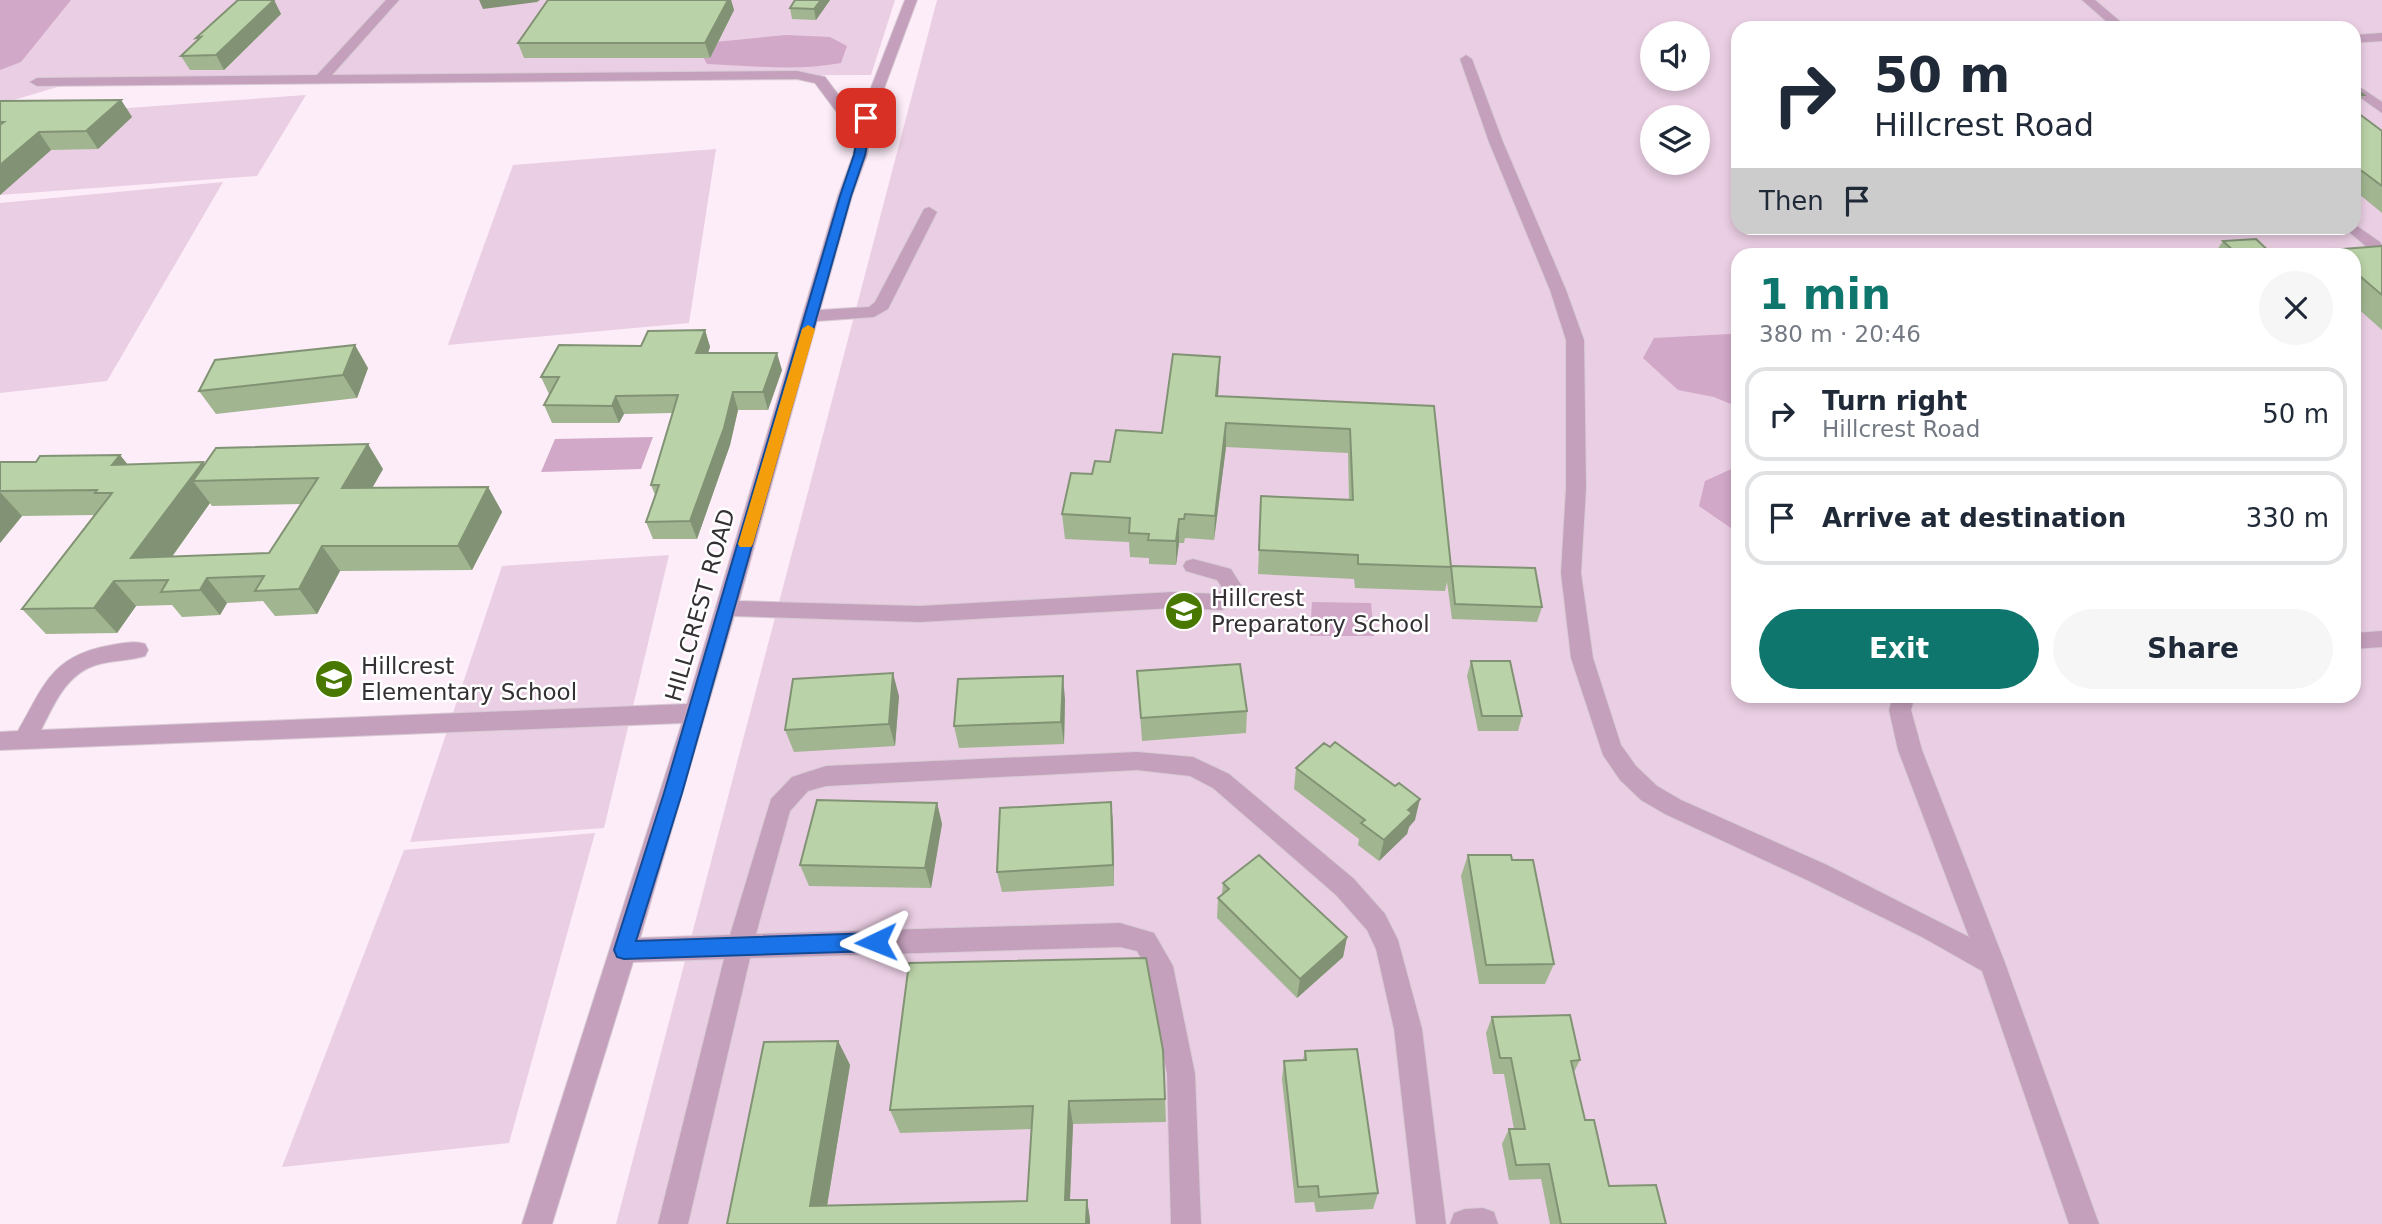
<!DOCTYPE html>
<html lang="en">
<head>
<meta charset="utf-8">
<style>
	:root { --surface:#fff; --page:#f6f6f7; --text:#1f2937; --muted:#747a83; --line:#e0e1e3; --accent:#0f766e }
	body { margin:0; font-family:"DejaVu Sans",sans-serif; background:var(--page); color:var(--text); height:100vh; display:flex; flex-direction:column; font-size:26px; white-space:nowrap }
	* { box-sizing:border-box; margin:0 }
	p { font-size:23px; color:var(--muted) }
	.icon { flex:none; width:38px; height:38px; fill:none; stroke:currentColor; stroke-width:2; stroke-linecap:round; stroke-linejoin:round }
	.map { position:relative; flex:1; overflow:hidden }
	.panel { position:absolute; left:1731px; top:248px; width:630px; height:455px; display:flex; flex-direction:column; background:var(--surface); border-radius:21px; box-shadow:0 4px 10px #0003 }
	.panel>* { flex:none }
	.top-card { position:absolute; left:1731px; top:21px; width:630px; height:214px; border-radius:21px; box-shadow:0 4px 10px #0003; background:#fff; color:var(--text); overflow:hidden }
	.buttons { position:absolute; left:1640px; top:21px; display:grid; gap:14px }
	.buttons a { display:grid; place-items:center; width:70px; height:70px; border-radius:50%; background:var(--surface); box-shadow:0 4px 10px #0003; font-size:35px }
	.pin { position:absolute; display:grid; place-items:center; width:60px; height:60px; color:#fff; margin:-30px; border-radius:14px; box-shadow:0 4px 10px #0006 }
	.me { position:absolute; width:77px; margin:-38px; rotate:268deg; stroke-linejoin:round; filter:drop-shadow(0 0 5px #0008) }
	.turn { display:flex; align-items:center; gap:24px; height:147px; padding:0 28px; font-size:32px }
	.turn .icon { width:91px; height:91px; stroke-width:2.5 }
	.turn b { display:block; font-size:49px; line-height:60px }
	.then { display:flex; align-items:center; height:66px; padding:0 28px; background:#0003; gap:14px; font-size:26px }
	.round { display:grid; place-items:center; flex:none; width:74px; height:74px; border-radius:37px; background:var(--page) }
	.summary { display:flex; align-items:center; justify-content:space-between; height:119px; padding:0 28px }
	h1 { font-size:42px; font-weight:700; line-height:52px; color:var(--accent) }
	.button { display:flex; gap:14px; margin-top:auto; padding:14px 28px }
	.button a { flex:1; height:80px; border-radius:42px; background:var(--accent); color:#fff; font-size:28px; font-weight:700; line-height:80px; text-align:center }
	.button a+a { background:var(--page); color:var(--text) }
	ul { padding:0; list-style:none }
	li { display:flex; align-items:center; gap:21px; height:94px; margin:0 14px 10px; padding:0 14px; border:4px solid var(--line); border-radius:21px }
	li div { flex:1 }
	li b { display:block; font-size:26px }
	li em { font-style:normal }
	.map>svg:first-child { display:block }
	.green { fill:#eacee3; fill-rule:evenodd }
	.water { fill:#d1a8c8 }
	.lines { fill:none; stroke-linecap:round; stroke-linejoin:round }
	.minor-casing { stroke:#d8cbd5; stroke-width:2 }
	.minor { fill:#c4a0bc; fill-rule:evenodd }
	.wall { fill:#a0b590; fill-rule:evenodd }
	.shaded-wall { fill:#829375 }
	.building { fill:#bad2a7; stroke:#829375; stroke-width:2 }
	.route { fill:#1a73e8; stroke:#114b97; stroke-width:2 }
	.slow { fill:#f59e0b }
	.labels { text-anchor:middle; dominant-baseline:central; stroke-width:5; stroke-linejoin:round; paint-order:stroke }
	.poi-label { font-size:23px; fill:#353034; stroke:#fff; text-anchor:start }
	.street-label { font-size:23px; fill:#353034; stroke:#fff }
</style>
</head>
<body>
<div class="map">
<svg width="2382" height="1224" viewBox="0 0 2382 1224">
	<rect width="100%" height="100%" fill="#fcedf8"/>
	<g class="green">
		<path d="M0,0h895l-24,75 -780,2 -84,25 -7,9z"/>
		<path d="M937,0h1445v1224h-1766zM1738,28h616v200h-616zM1652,33h46v46h-46zM1652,117h46v46h-46zM1738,256h616v440h-616z"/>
		<path d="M306,95l-49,81 -257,19v-44l32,-36z"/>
		<path d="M716,149l-27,174 -241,22 65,-180z"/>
		<path d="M223,182l-116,199 -107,12v-190z"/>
		<path d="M669,555l-65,273 -194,14 92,-276z"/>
		<path d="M595,833l-86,310 -227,24 122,-317z"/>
	</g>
	<g class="water">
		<path d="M0,0h71l-50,62 -21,8z"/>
		<path d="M786,35l44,2 17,9 -6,17c-43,8 -90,3 -134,1l-5,-9 13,-13z"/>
		<path d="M1730,334l8,1v72l-24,-10 -36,-7 -35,-32 11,-20z"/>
		<path d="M653,437l-12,32 -100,3 14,-33z"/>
		<path d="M1738,466v67l-39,-27 6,-25z"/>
		<path d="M1312,602l59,1 3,33h-64z"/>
	</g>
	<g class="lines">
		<defs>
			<g id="minor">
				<path d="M386,0h13l-67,75 465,-4 28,6 21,28 16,6 43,-111h12l-44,118 -6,37 -15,41 -32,114 49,-3 6,-5 49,-93 5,-2 8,5 -49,97 -14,8 -57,4 -78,280 181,5 253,-14 44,2 6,-5 -6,-9 -31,-9 -3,-5 3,-5 7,-2 38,10 13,21 -15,17 -7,3 -49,-2 -253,14 -186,-6 -94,322 90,-3 41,-136 21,-22 34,-11 311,-14 56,5 36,17 125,105 31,35 13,26 24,89 24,195h-30l-22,-195 -18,-80 -9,-19 -31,-35 -123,-107 -23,-12 -53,-6 -311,16 -18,5 -18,20 -34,123 364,-11 34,10 19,33 22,108 6,150h-30l-4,-150 -20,-105 -10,-18 -17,-4 -370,11 -62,266h-30l66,-265 -91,3 -81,262h-30l160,-501 -682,27v-18l18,-1c26,-45 33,-74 89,-85 12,-2 26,-6 38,-2l3,6 -3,6c-16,5 -33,4 -49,9 -30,9 -42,40 -55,65l646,-26 151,-508 15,-41 6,-35 -23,-9 -21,-28 -18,-4 -760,7 -7,-4 7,-4 280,-3z"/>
				<path d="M2082,0h13l33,28h-14z"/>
				<path d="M2382,33v8l-28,2v-8z"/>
				<path d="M1466,55l6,4 31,83 63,148 18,50 2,148 -5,85 12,85 28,87 15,21 21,20 24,14 146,65 142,72 -71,-187 -9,-40 4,-14h22l-4,14 11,40 83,213 94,261h-30l-87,-253 -60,-34 -113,-56 -144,-67 -24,-14 -21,-20 -17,-25 -32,-97 -10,-85 5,-85v-148l-16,-50 -61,-148 -29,-83z"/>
				<path d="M2354,83l28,19v11l-28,-20z"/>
				<path d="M2354,224l26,18 2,3 -2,3h-12l-20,-17 -2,-3h8z"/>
				<path d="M2382,631v16l-28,2v-16z"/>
				<path d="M1483,1208l11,4 4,12h-48l4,-11 11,-4z"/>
			</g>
		</defs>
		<use href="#minor" class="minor-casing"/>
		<use href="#minor" class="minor"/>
	</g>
	<g class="wall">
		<path d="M274,0l7,14 -57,56h-34l-9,-14 17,-15 -2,-3z"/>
		<path d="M548,0h183l3,10 -24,48h-186l-6,-15z"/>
		<path d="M795,0h35l-14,20 -24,-1 -2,-11z"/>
		<path d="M2354,87l10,8 -10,14z"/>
		<path d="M121,100l11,17 -34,32 -47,1 -51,45v-94z"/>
		<path d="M2354,110l28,21v82l-28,-23z"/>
		<path d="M2223,241l51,15h-61z"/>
		<path d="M2382,246v84l-28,-25v-49h-31l5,-6z"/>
		<path d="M705,330l5,17 -2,6 74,17 -14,40h-30l-8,35 -33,94h-44l-7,-17 9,-27 -4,-10 22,-72 -49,1 -5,9h-67l-8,-18 5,-11 -8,-17 100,-31z"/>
		<path d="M368,368l-11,30 -141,16 -17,-23z"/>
		<path d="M1219,381l-1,16 216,9 16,160 92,41 -5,15 -85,-3 -5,-37 -2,9 -90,-3 -1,-9 -96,-5 3,-78 88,4 -1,-47 -122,-6 -12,93 -29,-2 -1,5h-5l-3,22 -27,-1v-6l-19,-1 -1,-15 -64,-3 -3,-25 30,-40 18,-12 52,-29z"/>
		<path d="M120,455l8,10 75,-3 2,3 178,4 -11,19 116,-1 14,25 -30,58 -132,1 -23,43 -42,2 -12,-15 -36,2 -7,12 -38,2 -10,-12 -36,1 -19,27 -71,1 -24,-25 72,-94 -72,1 -22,27v-81h36zM210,503l2,3 90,-2 -33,49 -97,4z"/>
		<path d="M1471,661l51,55 -4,15h-40l-11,-55z"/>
		<path d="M1137,671l110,40 -1,22 -104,8z"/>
		<path d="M899,696l-4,50 -101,6 -9,-22z"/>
		<path d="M1065,699l-1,45 -105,4 -5,-22z"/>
		<path d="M1296,768l119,52 -6,7 -2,7 -28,27 -21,-16 1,-6 -65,-50z"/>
		<path d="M1111,802l2,22 1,62 -112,6 -5,-20z"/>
		<path d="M937,803l5,21 -11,64 -122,-2 -9,-21z"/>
		<path d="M1468,855l44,5 42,104 -9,20h-66l-18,-108z"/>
		<path d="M1223,883l124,54 -4,20 -46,41 -80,-80 1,-20 4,-4z"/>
		<path d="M1492,1017l88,43 -6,12 11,48 24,66 57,38h-116l-9,-45 -32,1 -7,-36 7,-15h5l-10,-55h-11l-7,-41z"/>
		<path d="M838,1041l12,24 -23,141 200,-5 5,-72 -132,4 -10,-23 273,-60 3,72 -93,2 -3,76h17l3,20 -363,4z"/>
		<path d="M1305,1051l73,142 -5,16 -57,3 -2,-10 -19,1 -13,-124 2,-18 19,-1z"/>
	</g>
	<g class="shaded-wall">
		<path d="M274,0l7,14 -57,56 -8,-15z"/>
		<path d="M479,0h61l-3,2 -54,7z"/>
		<path d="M728,0h3l3,10 -24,48 -5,-15z"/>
		<path d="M821,0h9l-14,20 -2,-11z"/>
		<path d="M121,100l11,17 -34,32 -12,-18z"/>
		<path d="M39,132l12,18 -51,45v-30z"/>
		<path d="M705,330l5,17 -8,24 -6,-18z"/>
		<path d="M355,345l13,23 -11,30 -14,-23z"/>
		<path d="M777,353l5,17 -14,40 -5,-18z"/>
		<path d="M1220,357l-1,24 -3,40v-25z"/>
		<path d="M733,392l5,18 -8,35 -33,94 -7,-18z"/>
		<path d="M616,396l8,18 -5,9 -7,-17z"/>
		<path d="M1226,423v24l-12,93 1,-24z"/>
		<path d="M368,444l15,25 -25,44 -16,-25z"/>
		<path d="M120,455l20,25 -28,-15z"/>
		<path d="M203,462l14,19h-24l17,22 -55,77 -24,-22z"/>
		<path d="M488,487l14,25 -30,58 -14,-24z"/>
		<path d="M0,492l22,24 -22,27z"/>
		<path d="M1179,519v24l-3,22v-24z"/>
		<path d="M322,546l18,25 -23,43 -18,-25z"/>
		<path d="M207,578l20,25 -7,12 -20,-25z"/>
		<path d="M114,581l22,25 -19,27 -23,-25z"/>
		<path d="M893,673l6,23 -4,50 -6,-22z"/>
		<path d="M1063,676l2,23 -1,45 -3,-22z"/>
		<path d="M1420,799l-5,21 -6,7 -2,7 -28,27 5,-21 24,-30z"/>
		<path d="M1111,802l2,22 1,62 -1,-21z"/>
		<path d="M937,803l5,21 -11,64 -6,-20z"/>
		<path d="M1347,937l-4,20 -46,41 3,-19z"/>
		<path d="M838,1041l12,24 -26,159 -14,-18z"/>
		<path d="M1069,1101l4,23 -4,97 -4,-21z"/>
		<path d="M1087,1200l3,20v4h-4z"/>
	</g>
	<g class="building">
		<path d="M238,0h36l-58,55 -35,1 20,-19 -5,1z"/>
		<path d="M548,0h180l-23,43h-187z"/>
		<path d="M795,0h26l-7,9 -24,-1z"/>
		<path d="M2354,87l10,8h-10z"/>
		<path d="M121,100l-35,31 -47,1 -39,33v-40l4,-3h-4v-21z"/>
		<path d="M2354,110l28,21v55l-20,-15 -8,1z"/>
		<path d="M2256,239l18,17h-35l-16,-15z"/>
		<path d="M2382,246v49l-28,-24v-15h-19l-7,-6z"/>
		<path d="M705,330l-9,23h81l-14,39h-30l-9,36 -34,93 -44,1 13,-37h-8l27,-90 -62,1 -4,10 -68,-1 15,-28h-18l18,-32 82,1 7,-15z"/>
		<path d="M355,345l-12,30 -144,16 16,-31z"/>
		<path d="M1173,354l47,3 -4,39 218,10 17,161 -93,-3v-9l-99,-5 2,-54 92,4 -3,-71 -124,-6 -11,93 -30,-2 -1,5h-5l-3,22 -28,-1 1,-6 -20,-1 1,-15 -68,-4 9,-41 21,1 3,-13 15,1 6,-32 46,3z"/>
		<path d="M368,444l-26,44 146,-1 -30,59h-136l-23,43 -44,2 9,-15 -57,2 -7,12 -39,2 7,-12 -54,1 -20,27 -72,1 90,-116h-17l2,-3 -97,1v-29h36l4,-6 80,-1 -8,10 91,-3 -72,96 138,-5 49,-75 -125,3 23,-33z"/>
		<path d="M1451,566l84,2 7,39 -87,-3z"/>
		<path d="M1471,661h39l12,55h-40z"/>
		<path d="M1240,664l7,47 -106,7 -4,-47z"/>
		<path d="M893,673l-4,51 -104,6 8,-51z"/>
		<path d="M1063,676l-2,46 -107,4 4,-47z"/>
		<path d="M1335,742l60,44 4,-3 21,16 -12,11 4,3 -28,27 -23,-17 4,-3 -69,-52 28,-25 6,4z"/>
		<path d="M817,800l120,3 -12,65 -125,-3z"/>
		<path d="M1111,802l2,63 -116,7 3,-64z"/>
		<path d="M1259,855l88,82 -47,42 -82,-81 11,-9 -6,-6z"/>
		<path d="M1468,855h43l1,5h21l21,104 -68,1z"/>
		<path d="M1146,958l17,92 2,49 -96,2 -4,99h22l-1,24h-359l37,-182 74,-1 -28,165 217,-5 6,-95 -143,4 19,-147z"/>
		<path d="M1570,1015l10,45 -9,1 14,59h9l15,66 47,-1 10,39h-105l-12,-60 -33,1 -7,-36h16l-14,-71h-11l-8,-41z"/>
		<path d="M1357,1049l21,144 -59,4 -1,-11 -20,1 -14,-126 22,-1 -1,-9z"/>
	</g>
	<path class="route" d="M866,115l6,3 -7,37 -14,41 -169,597 -46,148 240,-8 6,3 3,6 -3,7 -6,2 -252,8 -7,-2 -3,-7 50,-157 176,-597 14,-41 7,-37z"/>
	<path class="slow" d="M808,325l7,4 -62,215 -2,3h-11l-2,-3 64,-215z"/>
	<defs>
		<symbol id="school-disc" viewBox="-11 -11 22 22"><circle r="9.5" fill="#497800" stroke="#fff"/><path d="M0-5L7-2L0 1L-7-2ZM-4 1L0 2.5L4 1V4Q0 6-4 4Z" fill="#fff"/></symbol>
	</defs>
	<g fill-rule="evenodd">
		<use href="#school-disc" x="1162" y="589" width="44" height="44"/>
		<use href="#school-disc" x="312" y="657" width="44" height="44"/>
	</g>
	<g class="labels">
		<g class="poi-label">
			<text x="1211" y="598">Hillcrest<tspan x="1211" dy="26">Preparatory School</tspan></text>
			<text x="361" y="666">Hillcrest<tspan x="361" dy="26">Elementary School</tspan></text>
		</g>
		<g class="street-label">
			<text transform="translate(700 605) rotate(-74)">HILLCREST ROAD</text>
		</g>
	</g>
</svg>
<div class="buttons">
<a><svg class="icon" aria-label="sound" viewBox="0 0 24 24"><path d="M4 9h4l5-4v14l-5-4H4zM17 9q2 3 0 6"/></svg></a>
<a><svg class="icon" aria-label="layers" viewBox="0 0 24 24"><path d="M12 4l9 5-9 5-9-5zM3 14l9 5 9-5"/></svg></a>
</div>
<div class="pin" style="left:866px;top:118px;background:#d93025"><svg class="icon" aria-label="arrive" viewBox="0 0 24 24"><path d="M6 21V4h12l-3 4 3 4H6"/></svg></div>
<svg class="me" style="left:876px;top:942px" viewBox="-20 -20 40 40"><path d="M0-17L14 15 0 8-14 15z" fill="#1a73e8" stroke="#fff" stroke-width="4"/></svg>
<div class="top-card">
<div class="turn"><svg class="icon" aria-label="right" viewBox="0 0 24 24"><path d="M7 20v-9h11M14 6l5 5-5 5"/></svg><div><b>50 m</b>Hillcrest Road</div></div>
<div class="then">Then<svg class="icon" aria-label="arrive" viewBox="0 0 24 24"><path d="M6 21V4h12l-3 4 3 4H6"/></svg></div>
</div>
<section class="panel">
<div class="summary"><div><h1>1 min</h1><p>380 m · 20:46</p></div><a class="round"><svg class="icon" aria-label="close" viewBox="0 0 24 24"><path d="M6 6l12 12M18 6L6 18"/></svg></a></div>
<ul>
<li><svg class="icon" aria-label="right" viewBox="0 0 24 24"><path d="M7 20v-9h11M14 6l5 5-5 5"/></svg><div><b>Turn right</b><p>Hillcrest Road</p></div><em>50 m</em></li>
<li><svg class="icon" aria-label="arrive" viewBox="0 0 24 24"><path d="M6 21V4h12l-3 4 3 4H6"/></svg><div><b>Arrive at destination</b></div><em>330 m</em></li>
</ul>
<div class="button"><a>Exit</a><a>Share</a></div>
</section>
</div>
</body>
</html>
